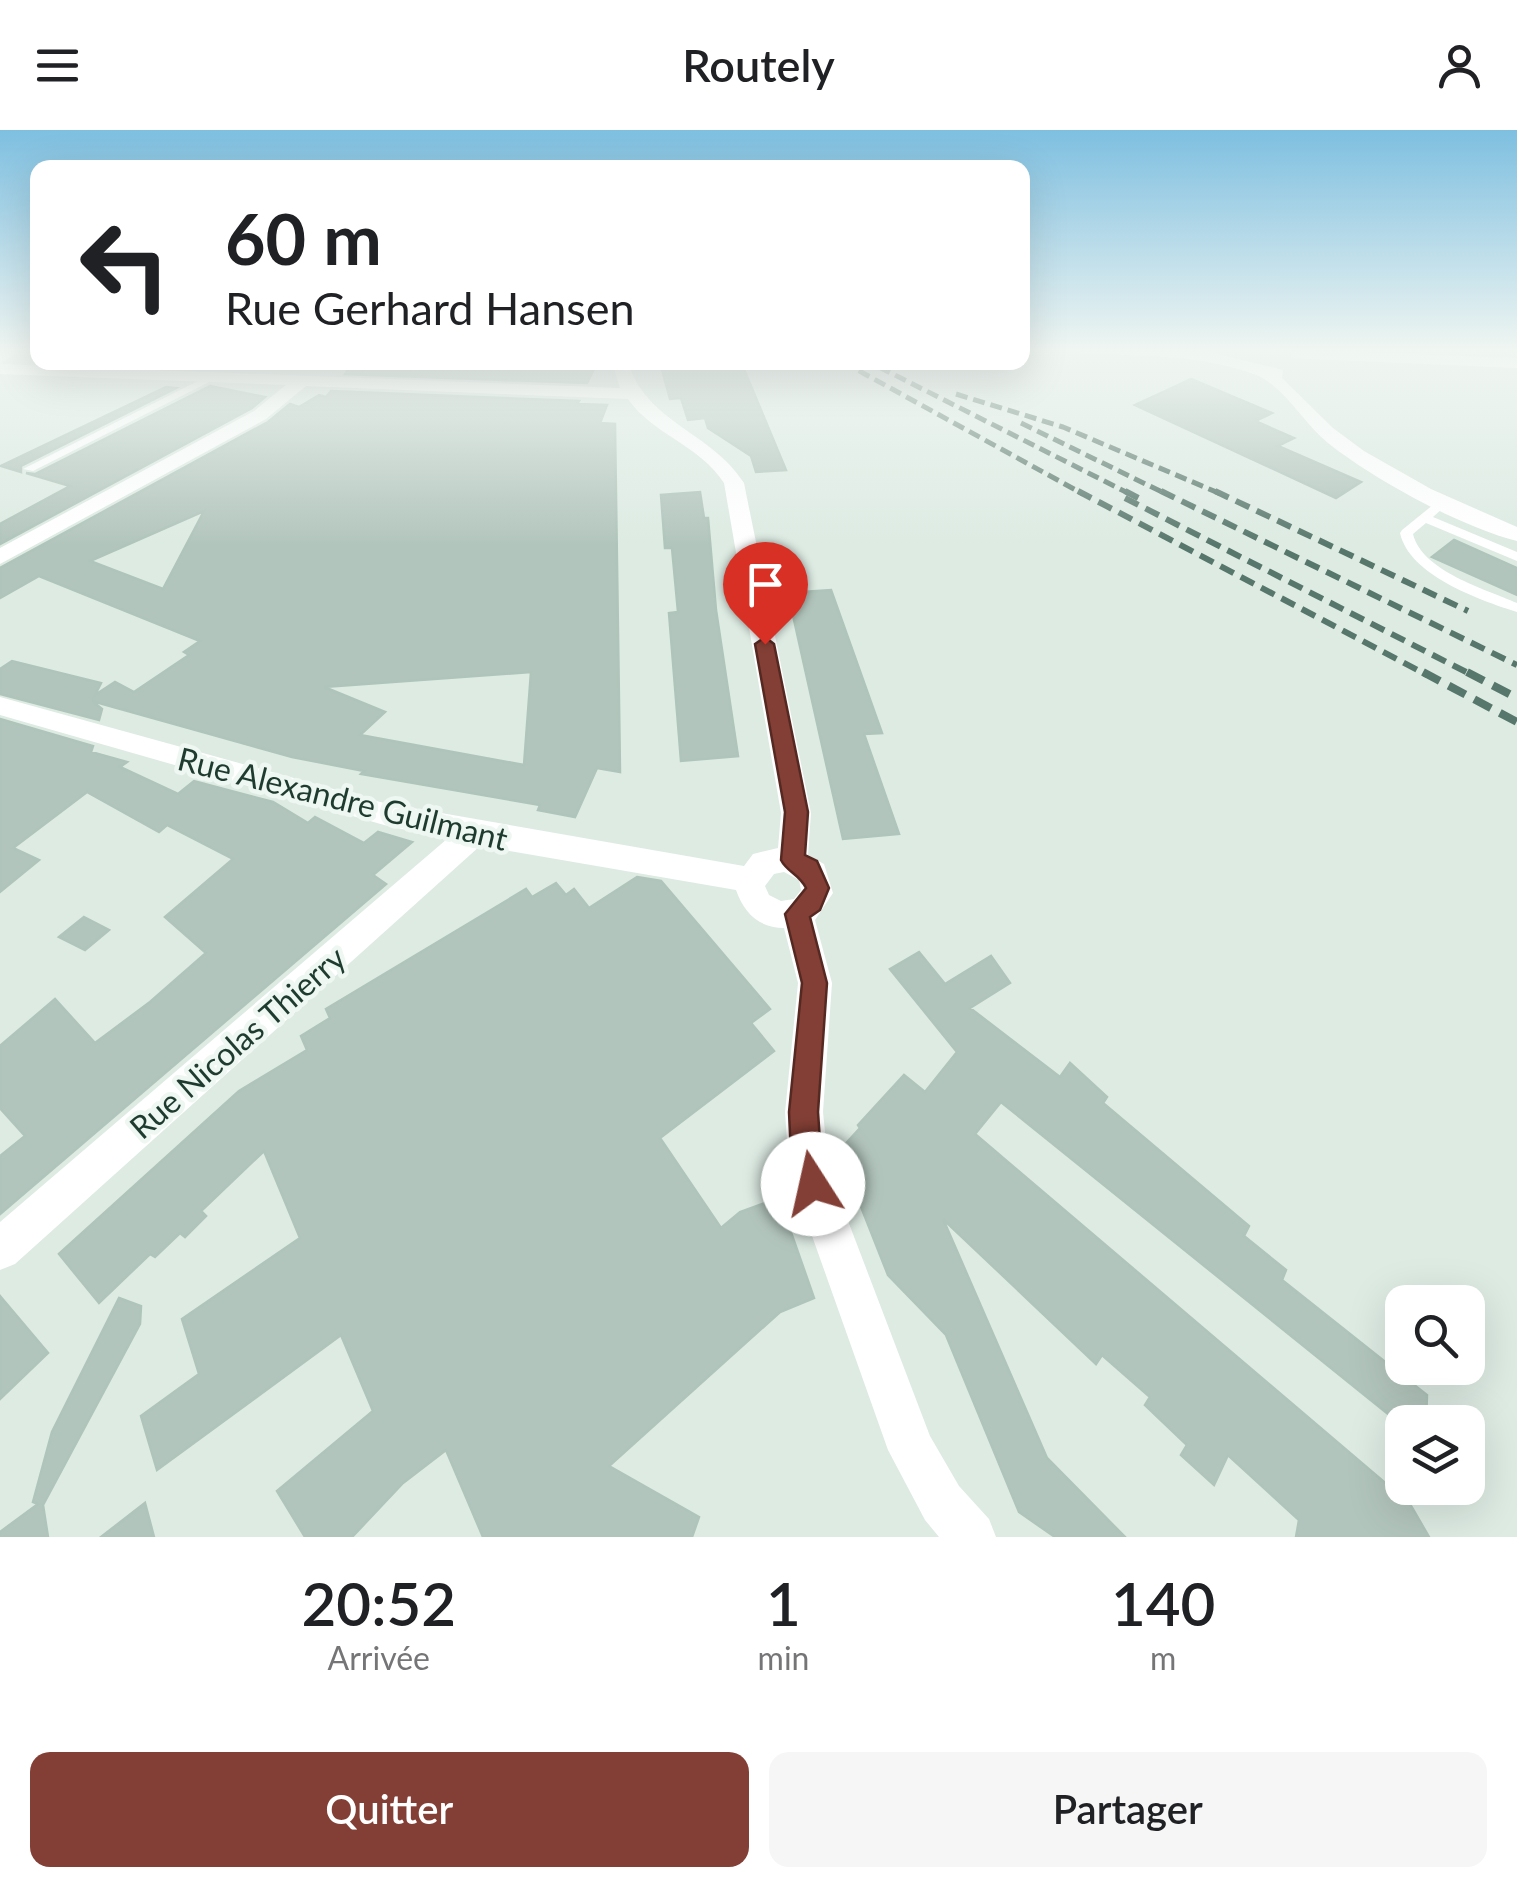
<!DOCTYPE html>
<html lang="fr">
<head>
<meta charset="utf-8">
<style>
	:root { --surface:#fff; --page:#f6f6f6; --text:#202124; --muted:#757577; --accent:#833f35 }
	body { margin:0; font-family:Lato,sans-serif; background:var(--page); color:var(--text); height:100vh; display:flex; flex-direction:column; font-size:38px; white-space:nowrap }
	* { box-sizing:border-box; margin:0 }
	p { font-size:32px; color:var(--muted) }
	.icon { flex:none; width:55px; height:55px; fill:none; stroke:currentColor; stroke-width:2; stroke-linecap:round; stroke-linejoin:round }
	.map { position:relative; height:1407px; overflow:hidden }
	.sheet { display:flex; flex-direction:column; background:var(--surface); flex:1 }
	.sheet>* { flex:none }
	.top-card { position:absolute; left:30px; top:30px; width:1000px; height:210px; border-radius:20px; box-shadow:0 10px 40px #0002; background:#fff; color:var(--text); overflow:hidden }
	.controls { position:absolute; left:1385px; top:1155px; display:grid; gap:20px }
	.controls a { display:grid; place-items:center; width:100px; height:100px; border-radius:20px; background:var(--surface); box-shadow:0 10px 40px #0002; font-size:50px }
	.pin { position:absolute; display:grid; place-items:center; width:85px; height:85px; color:#fff; margin:-102px -42px; border-radius:50% 50% 50% 0; rotate:-45deg; box-shadow:0 0 10px #0007 }
	.pin .icon { rotate:45deg }
	.me { position:absolute; width:110px; margin:-55px; rotate:350deg; stroke-linejoin:round; filter:drop-shadow(0 0 8px #0008) }
	.turn { display:flex; align-items:center; gap:35px; height:210px; padding:0 30px; font-size:45px }
	.turn .icon { width:130px; height:130px; stroke-width:2.5 }
	.turn b { display:block; font-size:70px; line-height:85px }
	.eta { display:flex; justify-content:space-evenly; align-items:center; height:170px; text-align:center }
	.eta b { font-size:60px; font-weight:600; line-height:70px }
	.cta { display:flex; gap:20px; margin-top:auto; padding:20px 30px }
	.cta a { flex:1; height:115px; border-radius:20px; background:var(--accent); color:#fff; font-size:40px; font-weight:600; line-height:115px; text-align:center }
	.cta a+a { background:var(--page); color:var(--text) }
	header { display:flex; justify-content:space-between; align-items:center; height:130px; padding:0 30px; background:var(--surface); font-size:45px; font-weight:600 }
	.map>svg:first-child { display:block }
	.building { fill:#b2c5bc; stroke:#afc4ba; stroke-width:2.5; fill-rule:evenodd }
	.lines { fill:none; stroke-linecap:round; stroke-linejoin:round }
	.service { fill:#fff; fill-rule:evenodd }
	.minor { fill:#fff; fill-rule:evenodd }
	.tertiary { fill:#fff; fill-rule:evenodd }
	.rail-far2 { stroke:#58776c; stroke-width:5; stroke-dasharray:12 6; stroke-linecap:butt }
	.rail-far1 { stroke:#58776c; stroke-width:6; stroke-dasharray:15 8; stroke-linecap:butt }
	.rail { stroke:#58776c; stroke-width:8; stroke-dasharray:19 10; stroke-linecap:butt }
	.route { fill:#833f35; stroke:#552922; stroke-width:2.5 }
	.labels { text-anchor:middle; dominant-baseline:central; stroke-width:9; stroke-linejoin:round; paint-order:stroke }
	.street-label { font-size:32px; fill:#1e3b30; stroke:#eef7f1 }
</style>
</head>
<body>
<header><svg class="icon" aria-label="menu" viewBox="0 0 24 24"><path d="M4 6h16M4 12h16M4 18h16"/></svg>Routely<svg class="icon" aria-label="person" viewBox="0 0 24 24"><circle cx="12" cy="8" r="4"/><path d="M4 21q1-7 8-7t8 7"/></svg></header>
<div class="map">
<svg width="1517" height="1407" viewBox="0 0 1517 1407">
	<rect width="100%" height="100%" fill="#ddebe3"/>
	<g class="building">
		<path d="M418,232h42l-4,6 66,2 3,-4 69,3 -7,14 -242,-9 3,-4 63,1z"/>
		<path d="M660,232h81l45,108 -30,2 -5,-16 -43,-28 -3,-10 -17,2 -7,-22 -11,1z"/>
		<path d="M1191,249l81,34 -17,8 39,17 -16,8 83,36 -25,16 -201,-93z"/>
		<path d="M210,256l55,11 -13,11 -252,136v-20l70,-38 -44,-13 9,1z"/>
		<path d="M166,257l10,1 -155,78v6l-20,-6z"/>
		<path d="M331,261l248,10 -2,3 30,1 -7,18 15,1 5,348 -23,-4 -22,49 -37,-7 2,-5 -179,-31 3,-3 -72,-14 -200,-56 10,8 -3,11 -99,-26v-25l12,-8 89,22 -6,12 20,-13 19,10 55,-37 -5,-3 16,-11 -161,-65 -39,22v-30l268,-146 22,-18 9,3 20,-12 7,2zM204,381l-41,78 -73,-28zM531,542l-7,93 -164,-30 25,-23 -61,-25z"/>
		<path d="M700,362l4,26h4l8,92 22,146 -57,5 -12,-148 9,-1 -6,-64h-7l-4,-53z"/>
		<path d="M1454,410l63,28v27l-85,-38z"/>
		<path d="M831,460l51,143 -18,1 35,100 -56,5 -55,-246z"/>
		<path d="M0,589l93,27 -2,6 36,10 -7,5 58,27 16,-13 79,21 35,21 7,-6 49,26 14,-11 34,10 -39,33 13,9 -386,330v-58l25,-20 -25,-28v-62l55,-47 40,44 55,-41 56,-49 -41,-36 68,-58 -66,-34 -8,7 -72,-40 -74,56 26,12 -39,32z"/>
		<path d="M637,747l24,4 109,128 -19,14 23,28 -114,87 61,90 19,-16 39,-14 35,100 -34,14 -171,154 90,51 -7,20h-209l-37,-87 -43,33 -51,54h-47l-28,-46 96,-80 -32,-76 -184,135 -16,-54 58,-42 -17,-55 118,-81 -36,-87 -63,60 5,5 -21,21 -5,-4 -25,24 -5,-3 -51,49 -40,-49 180,-163 68,-41 -6,-14 29,-18 -4,-9 200,-120 6,8 24,-14 10,12 8,-6 15,19z"/>
		<path d="M84,787l25,13 -24,20 -26,-13z"/>
		<path d="M919,822l26,32 46,-28 19,27 -40,25 90,69 10,-14 37,34 -4,6 146,123 -5,10 42,34 -4,10 145,115 -1,27h-28l-397,-320 -26,32 435,370 19,33h-133l3,-17 -71,-65 -14,30 -33,-30 6,-10 -42,-40 5,-8 -48,-42 -6,9 -153,-145 104,239 78,79h-70l-36,-25 -73,-177 -58,-60 -49,-124 21,-23 -2,-3 46,-50 21,17 32,-40 -67,-83z"/>
		<path d="M0,1166l48,57 -48,46z"/>
		<path d="M119,1168l22,8 -1,18 -97,181 5,32h-48v-5l38,-28 -5,-2 19,-70z"/>
		<path d="M145,1373l9,34h-53z"/>
	</g>
	<g class="lines">
		<g class="service">
			<path d="M12,218h11l-23,16v-8z"/>
			<path d="M208,246l9,2 -184,93 -10,-2z"/>
			<path d="M1439,370l10,3 -16,14 84,35v9l-91,-38 -13,11c9,37 72,55 104,69v9c-38,-12 -108,-37 -117,-79l2,-3z"/>
		</g>
		<path class="minor" d="M612,232h16c18,61 83,69 116,121l67,330 -3,42 16,9 9,29 -18,27 17,63 -9,129 6,59 101,265 29,50 30,33 7,18h-57l-14,-17 -37,-70 -99,-279 -4,-59 13,-129 -14,-55c-25,0 -40,-15 -48,-38l-256,-44 -465,418 -15,6v-48l447,-383 -63,-14 -384,-110v-18l384,106 360,63 9,-12 25,-6 3,-35 -57,-330c-24,-38 -71,-48 -96,-84l-322,-13 -40,33 -266,145v-16l254,-137 32,-26 -286,-11v-10l620,24zM784,742l15,8 2,10 -7,9 -13,2 -12,-6 -4,-9 9,-12z"/>
		<g class="tertiary">
			<path d="M1074,218l127,2 82,20 -1,8 51,50 31,23 67,38 86,38v14c-56,-14 -144,-62 -189,-98 -24,-19 -44,-57 -72,-68 -53,-21 -118,-19 -174,-22z"/>
			<path d="M1297,220l220,8v10l-226,-10v-6z"/>
		</g>
		<g class="rail-far2">
			<path d="M843,232l240,132"/>
			<path d="M879,237l251,127"/>
			<path d="M956,264l107,33 158,67"/>
			<path d="M1021,293l145,71"/>
		</g>
		<g class="rail-far1">
			<path d="M1078,361l349,184"/>
			<path d="M1125,361l17,9"/>
			<path d="M1161,361l356,174"/>
			<path d="M1215,361l253,120"/>
			<path d="M1125,368l347,177"/>
		</g>
		<g class="rail">
			<path d="M1423,542l94,50"/>
			<path d="M1467,542l50,26"/>
		</g>
	</g>
	<linearGradient id="sky" x2="0" y2="1"><stop stop-color="#7ebfe0"/><stop offset="0.53" stop-color="#f0f6f2"/><stop offset="1" stop-color="#f0f6f2" stop-opacity="0"/></linearGradient>
	<rect width="1517" height="415" fill="url(#sky)"/>
	<path class="route" d="M765,507l9,7 34,168 -3,43 12,6 12,27 -9,22 -10,7 17,66 -9,129 3,43 7,29 -5,11 -10,4 -11,-4 -11,-40 -2,-43 13,-129 -17,-69 21,-26c-7,-14 -19,-16 -25,-28l4,-48 -30,-168z"/>
	<g class="labels">
		<g class="street-label">
			<text transform="translate(343 668) rotate(14)">Rue Alexandre Guilmant</text>
			<text transform="translate(237 912) rotate(-41)">Rue Nicolas Thierry</text>
		</g>
	</g>
</svg>
<div class="controls">
<a><svg class="icon" aria-label="search" viewBox="0 0 24 24"><circle cx="10" cy="10" r="6"/><path d="M15 15l6 6"/></svg></a>
<a><svg class="icon" aria-label="layers" viewBox="0 0 24 24"><path d="M12 4l9 5-9 5-9-5zM3 14l9 5 9-5"/></svg></a>
</div>
<div class="pin" style="left:765px;top:514px;background:#d93025"><svg class="icon" aria-label="arrive" viewBox="0 0 24 24"><path d="M6 21V4h12l-3 4 3 4H6"/></svg></div>
<svg class="me" style="left:813px;top:1054px" viewBox="-20 -20 40 40"><circle r="19" fill="#fff"/><path d="M0-13L10 11 0 6-10 11z" fill="#833f35"/></svg>
<div class="top-card">
<div class="turn"><svg class="icon" aria-label="left" viewBox="0 0 24 24"><path d="M17 20v-9H6M10 6l-5 5 5 5"/></svg><div><b>60 m</b>Rue Gerhard Hansen</div></div>
</div>
</div>
<section class="sheet">
<div class="eta">
<div><b>20:52</b><p>Arrivée</p></div>
<div><b>1</b><p>min</p></div>
<div><b>140</b><p>m</p></div>
</div>
<div class="cta"><a>Quitter</a><a>Partager</a></div>
</section>
</body>
</html>
